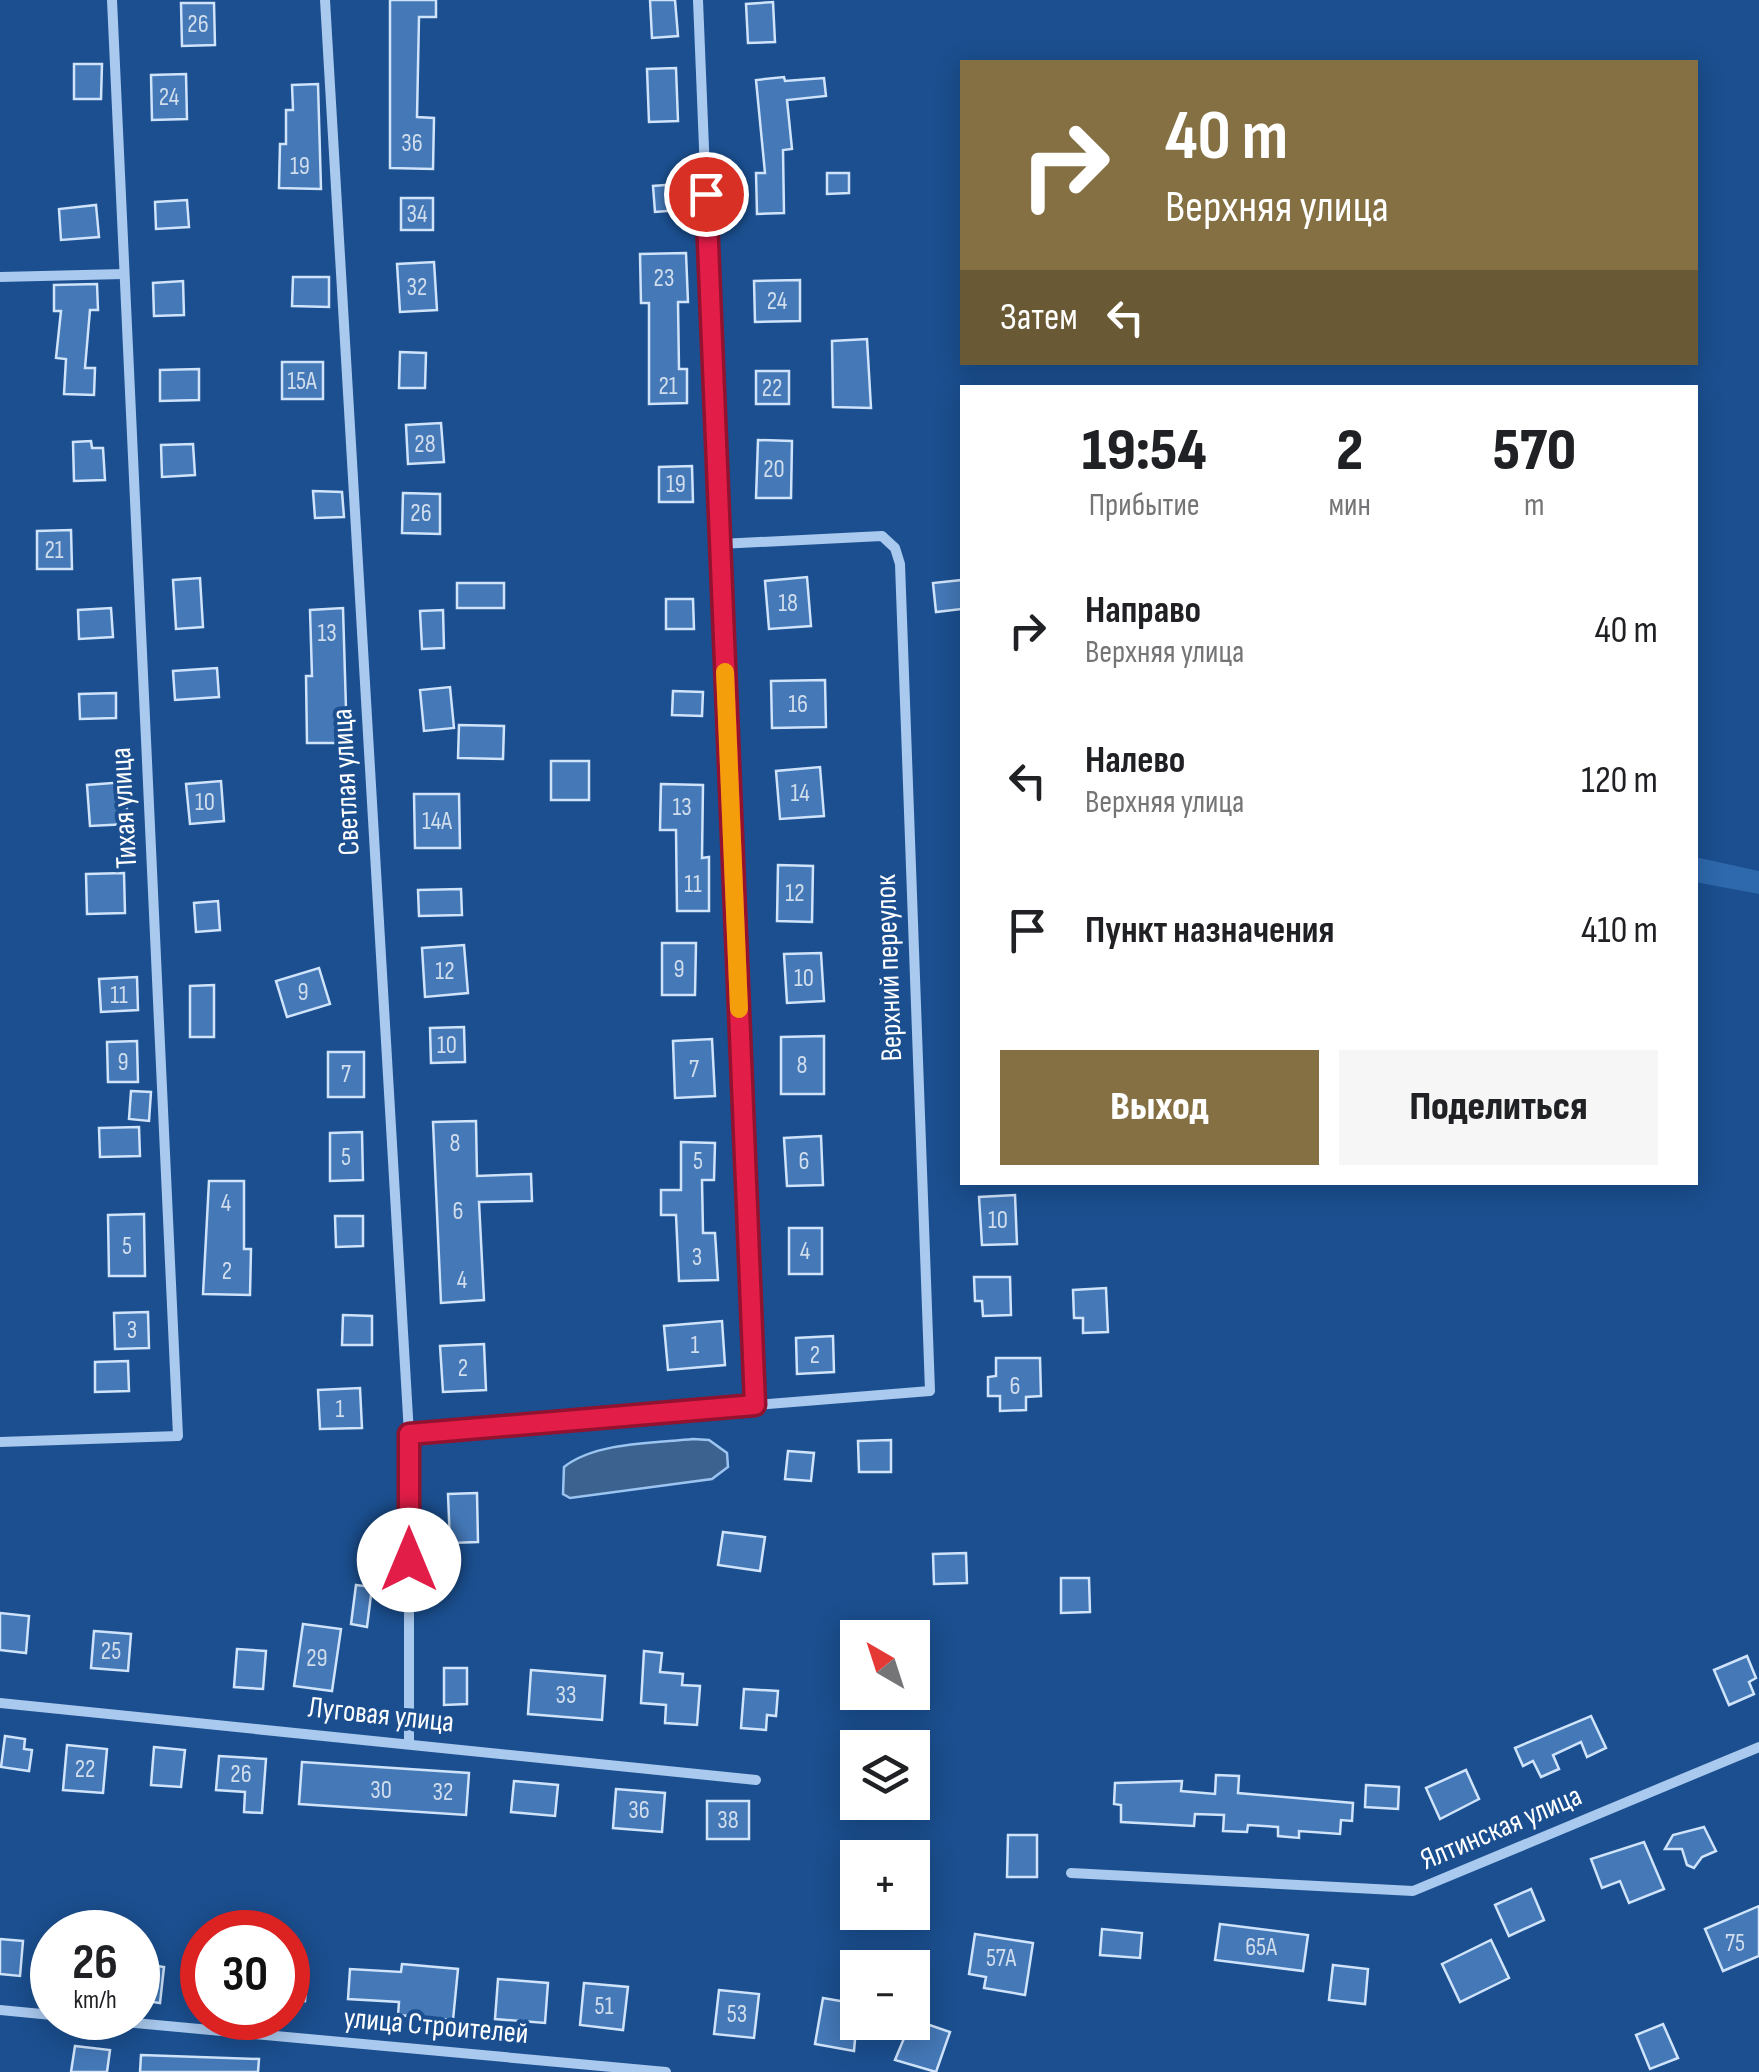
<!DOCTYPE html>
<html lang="ru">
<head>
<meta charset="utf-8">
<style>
	:root { --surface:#fff; --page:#f6f6f6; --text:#202124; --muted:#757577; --accent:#847042 }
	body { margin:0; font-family:"Sofia Sans Condensed",sans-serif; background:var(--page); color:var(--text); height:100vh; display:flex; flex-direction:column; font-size:38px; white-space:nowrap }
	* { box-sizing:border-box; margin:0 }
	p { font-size:32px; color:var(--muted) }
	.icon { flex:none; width:55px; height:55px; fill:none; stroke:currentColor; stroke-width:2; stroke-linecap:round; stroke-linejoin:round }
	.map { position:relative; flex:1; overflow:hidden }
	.panel { position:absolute; left:960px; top:385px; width:738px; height:800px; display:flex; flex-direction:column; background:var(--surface); border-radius:0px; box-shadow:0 5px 25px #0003 }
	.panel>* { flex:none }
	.banner { position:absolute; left:960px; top:60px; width:738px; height:305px; border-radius:0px; box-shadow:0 5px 25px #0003; background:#847042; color:#fff; overflow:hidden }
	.needle { width:65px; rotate:321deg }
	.fabs { position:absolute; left:840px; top:1620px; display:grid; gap:20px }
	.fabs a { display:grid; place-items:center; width:90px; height:90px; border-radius:0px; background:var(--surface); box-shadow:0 5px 25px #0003; font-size:50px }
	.speed { position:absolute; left:30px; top:1910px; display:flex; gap:20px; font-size:50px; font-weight:700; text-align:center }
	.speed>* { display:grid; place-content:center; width:130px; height:130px; border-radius:50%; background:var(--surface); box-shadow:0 5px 25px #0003; line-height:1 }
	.speed small { font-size:25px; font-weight:400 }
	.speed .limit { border:15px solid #d22; background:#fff; color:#111 }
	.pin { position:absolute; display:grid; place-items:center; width:85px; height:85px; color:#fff; margin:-42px; border:5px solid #fff; border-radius:50%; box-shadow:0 2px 10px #0007 }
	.me { position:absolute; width:110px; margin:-55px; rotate:0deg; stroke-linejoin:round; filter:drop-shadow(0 0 8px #0008) }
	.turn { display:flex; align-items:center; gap:35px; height:210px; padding:0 40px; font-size:45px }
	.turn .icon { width:130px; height:130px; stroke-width:2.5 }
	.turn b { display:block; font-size:70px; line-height:85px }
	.then { display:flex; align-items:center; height:95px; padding:0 40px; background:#0003; gap:20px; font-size:38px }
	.eta { display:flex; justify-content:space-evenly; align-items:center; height:170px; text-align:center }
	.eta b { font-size:60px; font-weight:800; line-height:70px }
	.cta { display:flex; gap:20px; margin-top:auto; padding:20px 40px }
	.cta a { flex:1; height:115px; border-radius:0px; background:var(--accent); color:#fff; font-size:40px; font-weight:800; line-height:115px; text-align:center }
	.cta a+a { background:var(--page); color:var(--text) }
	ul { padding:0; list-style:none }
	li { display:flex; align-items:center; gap:30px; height:150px; padding:0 40px }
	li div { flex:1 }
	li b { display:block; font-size:38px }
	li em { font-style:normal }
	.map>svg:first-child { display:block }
	.green { fill:#2e69ad }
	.water { fill:#3c6290; stroke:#9cc4f0; stroke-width:2.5 }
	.building { fill:#4478b7; stroke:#cfe3fa; stroke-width:2.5 }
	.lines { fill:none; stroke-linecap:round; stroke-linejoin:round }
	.minor { stroke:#a9c9ee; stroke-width:10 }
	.route-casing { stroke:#92132f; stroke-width:25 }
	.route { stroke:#e11d48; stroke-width:18 }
	.slow { stroke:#f59e0b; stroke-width:18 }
	.labels { text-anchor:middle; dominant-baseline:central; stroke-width:8; stroke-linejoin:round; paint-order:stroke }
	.number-label { font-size:25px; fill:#d0dded }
	.street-label { font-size:30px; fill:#fff; stroke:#1b4f8f }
</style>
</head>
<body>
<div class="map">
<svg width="1759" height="2072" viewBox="0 0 1759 2072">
	<rect width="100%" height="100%" fill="#1b4f8f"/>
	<path class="green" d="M1695,857l64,14v23l-64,-12z"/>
	<path class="water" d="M693,1439l16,1 18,13 1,14 -16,12 -142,19 -7,-4 1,-27c31,-25 91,-24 129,-28z"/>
	<g class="building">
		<path d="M390,0h46v17h-17l-2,100 17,1 -1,51 -43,-1z"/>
		<path d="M650,0h25l3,36 -26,2z"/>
		<path d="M773,2l2,40 -27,1 -2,-39z"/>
		<path d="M181,3h33l1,42 -33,1z"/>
		<path d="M74,64h28l-1,35h-27z"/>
		<path d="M676,68l2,53 -29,1 -2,-53z"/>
		<path d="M186,74l1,45 -35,1 -1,-45z"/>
		<path d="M784,77l1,4 39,-3 2,18 -39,4 5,49 -9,1 1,63 -27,1 -1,-41h9l-9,-93z"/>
		<path d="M318,84l3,105 -42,-1 1,-44h6v-34h7l-1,-25z"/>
		<path d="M827,173h22v20l-22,1z"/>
		<path d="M678,184l2,26 -25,2 -2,-26z"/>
		<rect x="401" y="198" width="32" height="32"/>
		<path d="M187,200l2,27 -33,2 -1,-27z"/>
		<path d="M96,205l3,32 -38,3 -2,-31z"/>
		<path d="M686,253l2,49h-10l1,67h8v34l-38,1v-101h-8l-1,-49z"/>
		<path d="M434,262l3,48 -37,2 -3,-48z"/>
		<path d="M293,277h36v30l-37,-1z"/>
		<path d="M800,280v41l-45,1 -1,-41z"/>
		<path d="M183,281l1,34 -30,1 -1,-33z"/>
		<path d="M97,284l1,26h-8l-5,58h10l-1,27 -30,-1 2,-35 -10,-1 5,-47h-7v-26z"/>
		<path d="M867,339l4,69 -38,-1 -1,-66z"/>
		<path d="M400,352l26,1 -1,35h-26z"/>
		<rect x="282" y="362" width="41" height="37"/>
		<path d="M199,369v31l-39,1v-31z"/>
		<rect x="756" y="371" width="33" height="33"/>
		<path d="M441,423l3,39 -36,2 -2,-39z"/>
		<path d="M758,440l34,1 -1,57h-35z"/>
		<path d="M91,441l1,7h11l2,32 -31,1 -1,-39z"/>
		<path d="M193,444l2,31 -33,2 -1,-32z"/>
		<path d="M692,466l1,36h-34v-35z"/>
		<path d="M313,491l29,1 2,25 -29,1z"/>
		<path d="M403,493l37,1v40l-38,-1z"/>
		<path d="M71,530l1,39h-35v-38z"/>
		<path d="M807,577l4,49 -42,3 -4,-48z"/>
		<path d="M200,578l3,49 -27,2 -3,-49z"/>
		<path d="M962,580v29l-26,3 -3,-29z"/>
		<rect x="457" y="583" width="47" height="25"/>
		<path d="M666,599h27l1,30h-28z"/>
		<path d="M111,608l2,29 -34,2 -1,-29z"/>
		<path d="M343,608l4,135h-40l-1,-67h6l-2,-66z"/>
		<path d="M443,610l1,38 -22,1 -2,-38z"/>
		<path d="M217,668l2,29 -44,3 -2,-29z"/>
		<path d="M825,680l1,47 -54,1 -1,-47z"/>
		<path d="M450,687l4,41 -30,3 -4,-41z"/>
		<path d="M673,691l30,1 -1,24 -30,-1z"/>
		<path d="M116,693v25l-36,1 -1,-25z"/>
		<path d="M459,725l45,1 -1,33 -45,-1z"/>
		<rect x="551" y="761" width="38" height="39"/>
		<path d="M820,767l4,49 -44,3 -4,-48z"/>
		<path d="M221,781l3,40 -34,3 -4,-40z"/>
		<path d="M125,782l3,42 -38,2 -3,-41z"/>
		<path d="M661,784l42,1 -1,73 7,-1v54h-32l-1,-81h-16z"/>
		<path d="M414,794h45l1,54h-45z"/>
		<path d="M778,865l35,1 -1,56 -35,-1z"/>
		<path d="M124,873l1,40 -38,1 -1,-40z"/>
		<path d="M461,889l1,26 -43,1 -1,-26z"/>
		<path d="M218,901l2,29 -24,2 -2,-29z"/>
		<path d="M662,943h34l-1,52h-33z"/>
		<path d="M464,945l4,48 -43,4 -3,-49z"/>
		<path d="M821,953l3,48 -37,2 -3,-49z"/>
		<path d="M319,968l11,36 -43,13 -11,-36z"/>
		<path d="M137,977l1,33 -37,2 -2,-33z"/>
		<path d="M214,985v52h-24v-51z"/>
		<path d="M464,1027l1,35 -34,1 -1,-35z"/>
		<path d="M824,1036v58h-43v-57z"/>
		<path d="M712,1039l3,57 -40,2 -2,-57z"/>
		<path d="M137,1041l1,41h-30l-1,-40z"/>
		<rect x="328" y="1052" width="36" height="45"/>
		<path d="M131,1091l20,1 -2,29 -20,-2z"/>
		<path d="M476,1121l1,55 54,-2 1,27 -53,1 5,98 -43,3 -8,-181z"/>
		<path d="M139,1127l1,29 -40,1 -1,-29z"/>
		<path d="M362,1132l1,48 -33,1v-48z"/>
		<path d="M821,1136l2,49 -36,1 -3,-48z"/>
		<path d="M681,1142l34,1 -1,37h-12l1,53h12l3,47 -39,1 -3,-66h-15v-25h20z"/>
		<path d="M209,1181h35v68h7l-1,46 -47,-1z"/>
		<path d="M1015,1195l2,49 -35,1 -3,-48z"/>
		<path d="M144,1214l1,62h-36l-1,-61z"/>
		<path d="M335,1216h28v30l-27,1z"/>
		<rect x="789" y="1228" width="33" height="46"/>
		<path d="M974,1277h36l1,38 -28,1 -1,-15h-7z"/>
		<path d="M1106,1288l2,44 -25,1v-15h-9l-1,-28z"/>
		<path d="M148,1312l1,36 -34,1 -1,-36z"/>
		<path d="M343,1315l29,1v29h-30z"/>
		<path d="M722,1321l3,44 -57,5 -4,-44z"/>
		<path d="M833,1336l1,36 -37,2 -1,-36z"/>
		<path d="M484,1344l2,46 -43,2 -3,-46z"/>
		<path d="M996,1358h44l1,38 -15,1v13l-26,1v-15h-12v-19l8,-1z"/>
		<path d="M128,1361l1,30 -34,1v-30z"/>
		<path d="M360,1388l2,40 -42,1 -2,-39z"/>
		<path d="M891,1440v32h-32l-1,-31z"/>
		<path d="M788,1451l26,2 -3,28 -26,-2z"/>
		<path d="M477,1493l1,49 -28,1 -2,-49z"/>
		<path d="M723,1532l42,5 -5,34 -42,-6z"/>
		<path d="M966,1553l1,30 -33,1 -1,-30z"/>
		<path d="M1061,1578h28l1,34 -29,1z"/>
		<path d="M356,1585l16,2 -5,40 -16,-3z"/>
		<path d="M0,1613l29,3 -3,37 -26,-3z"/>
		<path d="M303,1624l38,5 -9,62 -38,-5z"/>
		<path d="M94,1631l37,3 -3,37 -37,-3z"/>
		<path d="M237,1649l29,2 -3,38 -29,-2z"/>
		<path d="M644,1651l18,2 -2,19 23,2 -1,11 18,1 -3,39 -32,-2 1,-18 -25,-2z"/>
		<path d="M1747,1656l9,22 -7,4 5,12 -25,11 -15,-35z"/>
		<path d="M444,1668h23v36l-23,1z"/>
		<path d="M531,1670l74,6 -3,44 -74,-6z"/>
		<path d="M744,1689l34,2 -2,25 -9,-1 -1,15 -25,-2z"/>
		<path d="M1591,1716l15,32 -19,9 -6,-15 -28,13 6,14 -18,8 -8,-16 -10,5 -8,-18z"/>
		<path d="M5,1736l20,3 -1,10 8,1 -3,21 -28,-4z"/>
		<path d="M67,1745l40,4 -4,44 -40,-3z"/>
		<path d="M154,1747l31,3 -4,37 -30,-2z"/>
		<path d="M219,1756l47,3 -4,54 -18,-1 1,-20 -29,-2z"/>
		<path d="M302,1762l167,11 -3,42 -167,-11z"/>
		<path d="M1466,1770l13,29 -39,20 -14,-31z"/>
		<path d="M1216,1775l23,1 -1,17 115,10 -1,18 -11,-1 -1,14 -41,-3v7l-21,-2v-9l-30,-2 -1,7 -24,-1 1,-16 -29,-1 -1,12 -73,-4v-17l-7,-1 1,-21 67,-2 -1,10 34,3z"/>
		<path d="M514,1781l44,4 -3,31 -44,-4z"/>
		<path d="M1366,1785l33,2 -1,22 -33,-2z"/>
		<path d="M616,1789l49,4 -3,39 -49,-4z"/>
		<rect x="707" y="1801" width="42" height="38"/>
		<path d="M1704,1827l12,24 -14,6 -8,11 -7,-3 -5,-16h-17l8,-14z"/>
		<path d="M1008,1835h29v42h-30z"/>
		<path d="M1644,1842l20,47 -35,14 -9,-22 -18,7 -11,-29z"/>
		<path d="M1531,1889l13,31 -35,16 -14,-31z"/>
		<path d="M1759,1906v50l-36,15 -18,-42z"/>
		<path d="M1220,1924l88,11 -5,36 -88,-11z"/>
		<path d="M1102,1929l40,4 -2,25 -40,-3z"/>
		<path d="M975,1934l58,9 -8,52 -41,-7 2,-11 -17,-3z"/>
		<path d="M0,1939l23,2 -3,35 -20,-2z"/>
		<path d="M1491,1940l18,38 -49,24 -18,-38z"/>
		<path d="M138,1963l26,4 -4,36 -22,-3z"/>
		<path d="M402,1964l56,5 -5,51 -55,-5 1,-13 -51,-3 2,-30 51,3z"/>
		<path d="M1333,1965l35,4 -3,35 -36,-4z"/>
		<path d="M288,1968l20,1 -3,32 -17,-2z"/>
		<path d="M498,1979l50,4 -3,40 -50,-4z"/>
		<path d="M584,1983l44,4 -5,43 -43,-5z"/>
		<path d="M719,1990l40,4 -5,44 -40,-4z"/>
		<path d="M823,1998l35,6 -4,47 -39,-7z"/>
		<path d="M912,2019l38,13 -14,40 -41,-12z"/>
		<path d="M1663,2024l15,34 -28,11 -14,-34z"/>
		<path d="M75,2046l35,4 -3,22h-36z"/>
		<path d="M141,2055l118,4 -1,13h-118z"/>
	</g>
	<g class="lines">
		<g class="minor">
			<path d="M325,0l84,1434v309"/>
			<path d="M0,277l124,-3"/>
			<path d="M720,544l162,-8 13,12 5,16 30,827 -175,14"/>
			<path d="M409,1434l346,-29 -57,-1405"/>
			<path d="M0,1442l178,-6 -66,-1436"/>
			<path d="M0,1703l756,77"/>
			<path d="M1071,1873l342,18 346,-144"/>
			<path d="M0,2010l52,5"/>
			<path d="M81,2018l585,54"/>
		</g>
	</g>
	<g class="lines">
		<defs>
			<path id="route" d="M409,1560v-126l346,-29 -49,-1211"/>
		</defs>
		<use href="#route" class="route-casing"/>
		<use href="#route" class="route"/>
		<path class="slow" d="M725,672l14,337"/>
	</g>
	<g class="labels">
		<g class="number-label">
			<text x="198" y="24">26</text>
			<text x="169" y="97">24</text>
			<text x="412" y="143">36</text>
			<text x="300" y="166">19</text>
			<text x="417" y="214">34</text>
			<text x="664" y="278">23</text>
			<text x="417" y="287">32</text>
			<text x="777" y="301">24</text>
			<text x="302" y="381">15А</text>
			<text x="668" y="386">21</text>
			<text x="772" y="388">22</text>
			<text x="425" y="444">28</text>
			<text x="774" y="469">20</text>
			<text x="676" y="484">19</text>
			<text x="421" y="513">26</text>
			<text x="54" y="550">21</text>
			<text x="788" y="603">18</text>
			<text x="327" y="633">13</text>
			<text x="798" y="704">16</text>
			<text x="800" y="793">14</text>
			<text x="205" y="802">10</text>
			<text x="682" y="807">13</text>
			<text x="437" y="821">14А</text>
			<text x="693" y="884">11</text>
			<text x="795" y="893">12</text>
			<text x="679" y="969">9</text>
			<text x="445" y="971">12</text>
			<text x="804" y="978">10</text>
			<text x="303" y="992">9</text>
			<text x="119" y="995">11</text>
			<text x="447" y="1045">10</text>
			<text x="123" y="1062">9</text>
			<text x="802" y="1065">8</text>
			<text x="694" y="1069">7</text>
			<text x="346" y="1074">7</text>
			<text x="455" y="1143">8</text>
			<text x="346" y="1157">5</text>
			<text x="698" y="1161">5</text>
			<text x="804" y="1161">6</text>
			<text x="226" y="1203">4</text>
			<text x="458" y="1211">6</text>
			<text x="998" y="1220">10</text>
			<text x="127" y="1246">5</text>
			<text x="805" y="1251">4</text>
			<text x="697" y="1257">3</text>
			<text x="227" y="1271">2</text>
			<text x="462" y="1280">4</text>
			<text x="132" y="1330">3</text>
			<text x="695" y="1345">1</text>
			<text x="815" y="1355">2</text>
			<text x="463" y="1368">2</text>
			<text x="1015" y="1386">6</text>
			<text x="340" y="1409">1</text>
			<text x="111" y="1651">25</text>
			<text x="317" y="1658">29</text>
			<text x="566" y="1695">33</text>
			<text x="85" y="1769">22</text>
			<text x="241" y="1774">26</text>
			<text x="381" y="1790">30</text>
			<text x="443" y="1792">32</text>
			<text x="639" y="1810">36</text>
			<text x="728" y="1820">38</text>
			<text x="1735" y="1943">75</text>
			<text x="1261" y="1947">65А</text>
			<text x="1001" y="1958">57А</text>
			<text x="604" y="2006">51</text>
			<text x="737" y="2014">53</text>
		</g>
		<g class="street-label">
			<text transform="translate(346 782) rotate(-93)">Светлая улица</text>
			<text transform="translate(124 808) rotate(-93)">Тихая улица</text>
			<text transform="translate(889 968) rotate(-92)">Верхний переулок</text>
			<text transform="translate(381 1715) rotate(6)">Луговая улица</text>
			<text transform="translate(1501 1828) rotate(-23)">Ялтинская улица</text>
			<text transform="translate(436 2026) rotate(5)">улица Строителей</text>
		</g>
	</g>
</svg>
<div class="fabs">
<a><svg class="needle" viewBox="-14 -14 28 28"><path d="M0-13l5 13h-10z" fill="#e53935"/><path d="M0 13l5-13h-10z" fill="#757577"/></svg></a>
<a><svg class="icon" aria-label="layers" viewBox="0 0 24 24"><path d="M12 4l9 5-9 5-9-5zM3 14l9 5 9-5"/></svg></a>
<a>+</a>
<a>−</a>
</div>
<div class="speed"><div>26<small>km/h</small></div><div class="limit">30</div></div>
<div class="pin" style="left:706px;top:194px;background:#d93025"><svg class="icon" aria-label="arrive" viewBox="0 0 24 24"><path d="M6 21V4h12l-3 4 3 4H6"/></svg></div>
<svg class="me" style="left:409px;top:1560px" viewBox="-20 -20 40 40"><circle r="19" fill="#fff"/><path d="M0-13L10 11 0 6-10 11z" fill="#e11d48"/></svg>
<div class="banner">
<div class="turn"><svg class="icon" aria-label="right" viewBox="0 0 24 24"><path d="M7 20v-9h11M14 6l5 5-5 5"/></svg><div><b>40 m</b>Верхняя улица</div></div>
<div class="then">Затем<svg class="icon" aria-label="left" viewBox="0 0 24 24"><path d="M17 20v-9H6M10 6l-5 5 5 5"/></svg></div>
</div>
<section class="panel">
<div class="eta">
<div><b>19:54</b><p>Прибытие</p></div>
<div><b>2</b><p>мин</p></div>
<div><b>570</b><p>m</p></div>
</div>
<ul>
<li><svg class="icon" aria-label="right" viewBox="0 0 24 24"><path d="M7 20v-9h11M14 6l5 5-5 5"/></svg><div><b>Направо</b><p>Верхняя улица</p></div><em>40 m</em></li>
<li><svg class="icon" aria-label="left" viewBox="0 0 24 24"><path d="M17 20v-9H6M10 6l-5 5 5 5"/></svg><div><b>Налево</b><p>Верхняя улица</p></div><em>120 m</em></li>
<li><svg class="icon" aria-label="arrive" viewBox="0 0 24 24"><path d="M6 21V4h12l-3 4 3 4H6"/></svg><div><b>Пункт назначения</b></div><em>410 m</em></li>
</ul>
<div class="cta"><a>Выход</a><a>Поделиться</a></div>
</section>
</div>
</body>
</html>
